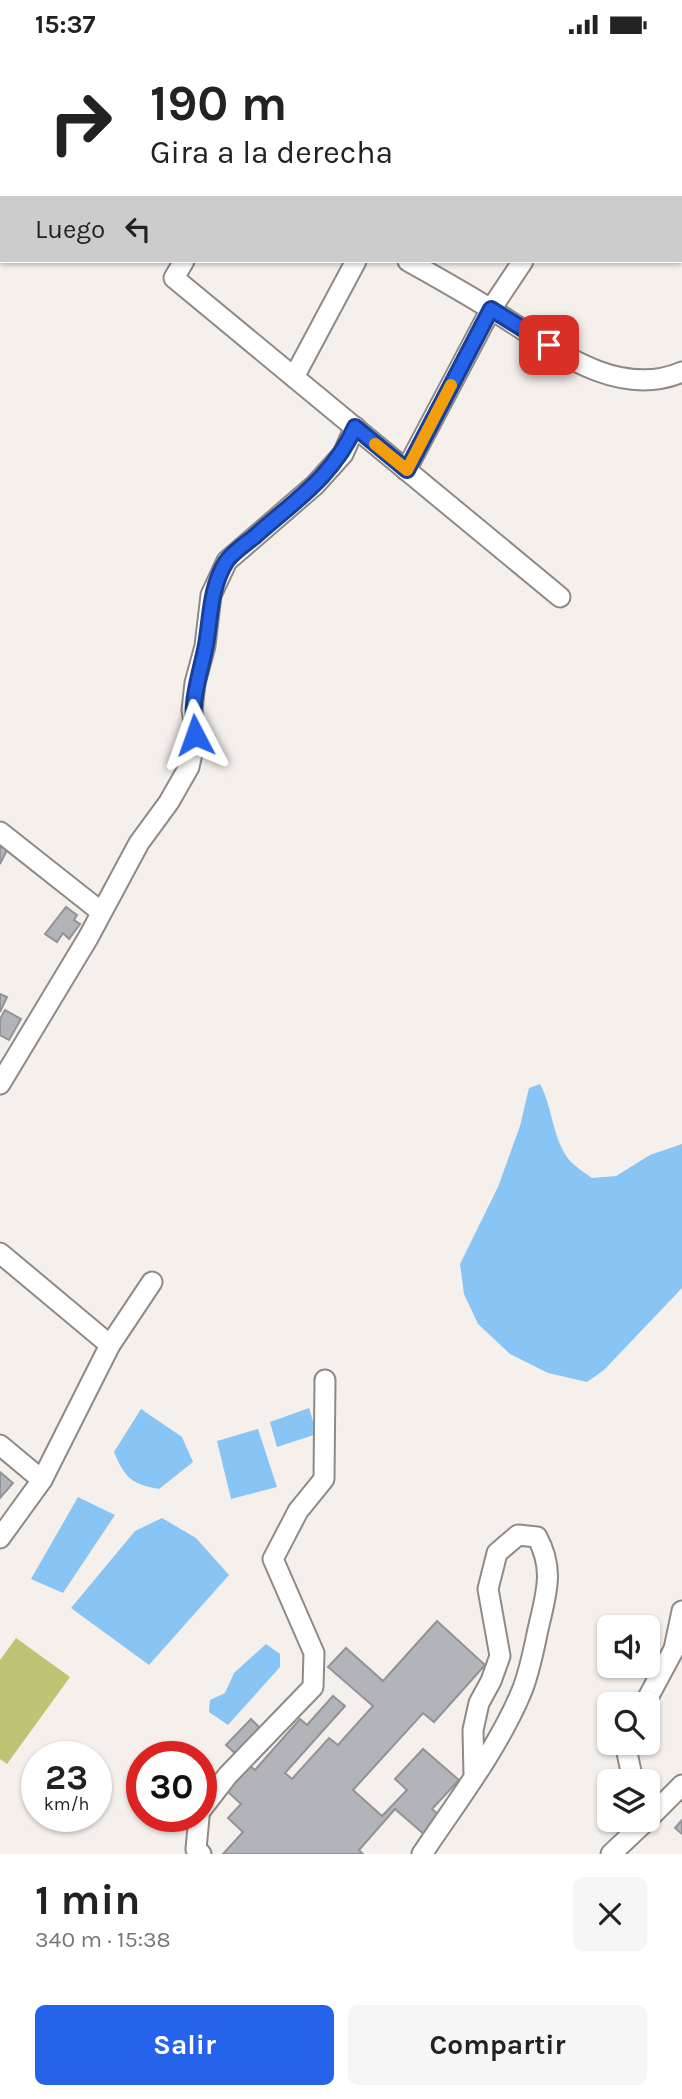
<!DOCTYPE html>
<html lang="es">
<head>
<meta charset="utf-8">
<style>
	:root { --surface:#fff; --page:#f6f6f6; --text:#222; --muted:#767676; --accent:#2563eb }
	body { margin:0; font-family:Karla,sans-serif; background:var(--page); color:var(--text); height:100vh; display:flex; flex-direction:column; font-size:26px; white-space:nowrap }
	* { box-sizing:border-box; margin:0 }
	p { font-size:23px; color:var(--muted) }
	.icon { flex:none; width:38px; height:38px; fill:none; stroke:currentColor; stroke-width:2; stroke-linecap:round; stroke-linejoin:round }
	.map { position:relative; height:1805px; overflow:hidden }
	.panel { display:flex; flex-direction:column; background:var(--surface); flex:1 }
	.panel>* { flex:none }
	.top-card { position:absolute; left:0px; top:0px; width:682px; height:214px; box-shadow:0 2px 5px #0004; background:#fff; color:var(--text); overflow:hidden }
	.controls { position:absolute; left:597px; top:1566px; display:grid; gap:14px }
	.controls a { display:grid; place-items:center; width:63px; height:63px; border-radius:10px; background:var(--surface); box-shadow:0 2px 5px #0004; font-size:35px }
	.speed { position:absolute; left:21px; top:1692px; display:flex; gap:14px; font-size:35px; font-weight:700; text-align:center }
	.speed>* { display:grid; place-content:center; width:91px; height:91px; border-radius:50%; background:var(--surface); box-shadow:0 2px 5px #0004; line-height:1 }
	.speed small { font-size:18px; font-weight:400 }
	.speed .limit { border:10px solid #d22; background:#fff; color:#111 }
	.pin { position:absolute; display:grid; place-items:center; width:60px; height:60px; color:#fff; margin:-30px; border-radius:14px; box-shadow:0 4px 10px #0006 }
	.me { position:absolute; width:77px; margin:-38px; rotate:356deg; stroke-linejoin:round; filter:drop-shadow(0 0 5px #0008) }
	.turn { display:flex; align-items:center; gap:24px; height:147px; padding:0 35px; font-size:32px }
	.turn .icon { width:91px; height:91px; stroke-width:2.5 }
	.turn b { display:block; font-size:49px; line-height:60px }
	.then { display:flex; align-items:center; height:66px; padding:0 35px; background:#0003; gap:14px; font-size:26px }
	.round { display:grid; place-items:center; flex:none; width:74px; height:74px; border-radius:10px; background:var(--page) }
	.headline { display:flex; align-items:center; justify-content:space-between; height:119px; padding:0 35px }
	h1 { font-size:42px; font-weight:700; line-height:52px }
	.cta { display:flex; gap:14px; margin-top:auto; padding:14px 35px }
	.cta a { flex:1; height:80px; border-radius:10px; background:var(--accent); color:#fff; font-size:28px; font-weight:700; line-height:80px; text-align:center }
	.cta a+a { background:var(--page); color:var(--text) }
	.status { display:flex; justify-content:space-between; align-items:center; height:49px; padding:0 35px; background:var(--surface); direction:ltr }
	.status svg { height:19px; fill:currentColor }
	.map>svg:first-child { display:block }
	.green { fill:#bdc575 }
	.water { fill:#88c5f4 }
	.building { fill:#b3b4ba; stroke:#929298; stroke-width:2 }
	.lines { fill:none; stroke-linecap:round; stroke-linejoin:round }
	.minor-casing { stroke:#908a86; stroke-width:23 }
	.major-casing { stroke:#a05644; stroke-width:28 }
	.minor { stroke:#fff; stroke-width:19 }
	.major { stroke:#f4b0a0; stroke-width:24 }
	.route-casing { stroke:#184099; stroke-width:18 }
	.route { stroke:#2563eb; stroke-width:12 }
	.slow { stroke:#f59e0b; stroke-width:12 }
</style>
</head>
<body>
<div class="status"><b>15:37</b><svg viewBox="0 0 49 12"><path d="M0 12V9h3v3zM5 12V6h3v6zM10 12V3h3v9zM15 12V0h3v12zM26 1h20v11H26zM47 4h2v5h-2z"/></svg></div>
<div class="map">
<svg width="682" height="1805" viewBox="0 0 682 1805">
	<rect width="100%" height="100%" fill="#f6f0ec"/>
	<path class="green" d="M16,1589l54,39 -63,87 -7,-5v-99z"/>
	<g class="water">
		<path d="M540,1035c13,24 12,55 30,77 6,6 15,12 22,17l24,-2 34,-21 32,-11v144l-78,82 -17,12 -39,-9 -38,-19 -32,-30 -14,-30 -4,-30 38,-77 22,-61 9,-38z"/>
		<path d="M309,1359l8,26 -40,13 -7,-25z"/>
		<path d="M141,1360l41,28 11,25 -34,27c-28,-5 -34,-11 -45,-37z"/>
		<path d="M258,1380l19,58 -46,12 -14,-58z"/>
		<path d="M78,1448l37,18 -52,78 -32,-14z"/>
		<path d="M162,1469l34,20 33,37 -80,90 -78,-57 64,-77z"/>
		<path d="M266,1595l14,10v13l-52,58 -19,-13 1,-12 15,-7 9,-20z"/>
	</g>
	<g class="building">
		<path d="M0,795l8,4 -8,16z"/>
		<path d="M66,858l11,8 -3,5 6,4 -11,15 -6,-6 -6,9 -12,-8z"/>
		<path d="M0,945l7,3 -7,15z"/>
		<path d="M5,961l16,9 -12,21 -9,-5v-16z"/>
		<path d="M0,1423l13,11 -13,15z"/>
		<path d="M437,1572l48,44 -51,57 -11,-9 -70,77 29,26 25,-26 -12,-11 28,-30 36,31 -27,29 9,8 -16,18 -30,-26 -36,41 4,4h-140l20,-22 -15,-14 13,-14 -15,-14 23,-25 6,5 45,-51 7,6 26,-29 12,10 -60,67 7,6 37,-41 9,7 35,-39 -45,-39 18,-19 37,33z"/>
		<path d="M251,1670l11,11 -24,26 -12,-11z"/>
		<path d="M682,1771v14l-7,-6z"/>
	</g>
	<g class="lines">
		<defs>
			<g id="minor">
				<path d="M60,0l3,2"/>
				<path d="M42,2v-2"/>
				<path d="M305,2l1,-2"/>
				<path d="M478,2l1,-2"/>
				<path d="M0,81l2,-3"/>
				<path d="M184,212l-10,17 386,319"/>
				<path d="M408,212c28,16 57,32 84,49 56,34 122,91 190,62"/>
				<path d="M294,328l62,-116"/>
				<path d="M406,421l85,-161 32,-48"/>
				<path d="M0,783l100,79"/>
				<path d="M0,1035l88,-146 51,-95 30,-41 20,-35 7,-32 -4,-25 3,-27 10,-37 6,-51 16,-34 88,-76 28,-31 12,-27"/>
				<path d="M0,1204l110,92"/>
				<path d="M0,1396l42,35"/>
				<path d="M0,1489l42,-58 68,-135 42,-63"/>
				<path d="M644,1656l30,-56 8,-38"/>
				<path d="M625,1694l8,38"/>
				<path d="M201,1761l27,-35 85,-88 1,-34 -41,-94 25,-48 26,-32 1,-99"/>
				<path d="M199,1768l-3,32 5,5"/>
				<path d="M648,1770l34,-34"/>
				<path d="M422,1805c34,-51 75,-104 99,-161 9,-21 13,-46 18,-68 8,-34 15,-57 -2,-88l-19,-2 -21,18 -9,36 12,67 -9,25 -12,22 -6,27 1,45"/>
				<path d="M611,1805l36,-34"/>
			</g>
			<g id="major">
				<path d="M504,0l3,2"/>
				<path d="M611,0l3,2"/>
				<path d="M640,0l3,2"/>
				<path d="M681,25l1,1"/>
				<path d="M681,106l1,1"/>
			</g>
		</defs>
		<use href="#minor" class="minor-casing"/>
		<use href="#major" class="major-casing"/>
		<use href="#minor" class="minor"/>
		<use href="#major" class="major"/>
	</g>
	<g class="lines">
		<defs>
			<path id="route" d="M195,686c-5,-36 4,-55 11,-90 5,-29 4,-57 20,-83 6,-9 19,-18 28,-25 39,-35 79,-60 101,-110l52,43 84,-161 58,36"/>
		</defs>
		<use href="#route" class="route-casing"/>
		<use href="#route" class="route"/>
		<path class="slow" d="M375,395l32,26 44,-85"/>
	</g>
</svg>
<div class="controls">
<a><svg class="icon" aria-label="sound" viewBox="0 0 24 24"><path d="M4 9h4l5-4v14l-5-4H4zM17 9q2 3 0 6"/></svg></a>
<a><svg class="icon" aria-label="search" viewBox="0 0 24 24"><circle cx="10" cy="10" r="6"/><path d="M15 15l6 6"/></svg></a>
<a><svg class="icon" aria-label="layers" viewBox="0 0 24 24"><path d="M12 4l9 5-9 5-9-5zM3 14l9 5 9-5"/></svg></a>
</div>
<div class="speed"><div>23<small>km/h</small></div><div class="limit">30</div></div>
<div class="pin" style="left:549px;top:296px;background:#d93025"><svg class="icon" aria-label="arrive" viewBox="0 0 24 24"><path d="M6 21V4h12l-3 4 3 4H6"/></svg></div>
<svg class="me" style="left:195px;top:686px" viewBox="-20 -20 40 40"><path d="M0-17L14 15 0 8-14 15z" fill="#2563eb" stroke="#fff" stroke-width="4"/></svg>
<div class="top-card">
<div class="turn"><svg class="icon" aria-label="right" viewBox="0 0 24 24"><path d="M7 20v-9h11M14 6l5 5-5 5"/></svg><div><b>190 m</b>Gira a la derecha</div></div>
<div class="then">Luego<svg class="icon" aria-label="left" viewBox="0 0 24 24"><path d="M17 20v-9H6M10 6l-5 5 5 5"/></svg></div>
</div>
</div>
<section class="panel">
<div class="headline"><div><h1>1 min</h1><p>340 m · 15:38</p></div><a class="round"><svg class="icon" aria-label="close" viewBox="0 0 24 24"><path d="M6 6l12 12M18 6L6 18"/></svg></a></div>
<div class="cta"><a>Salir</a><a>Compartir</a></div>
</section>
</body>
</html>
